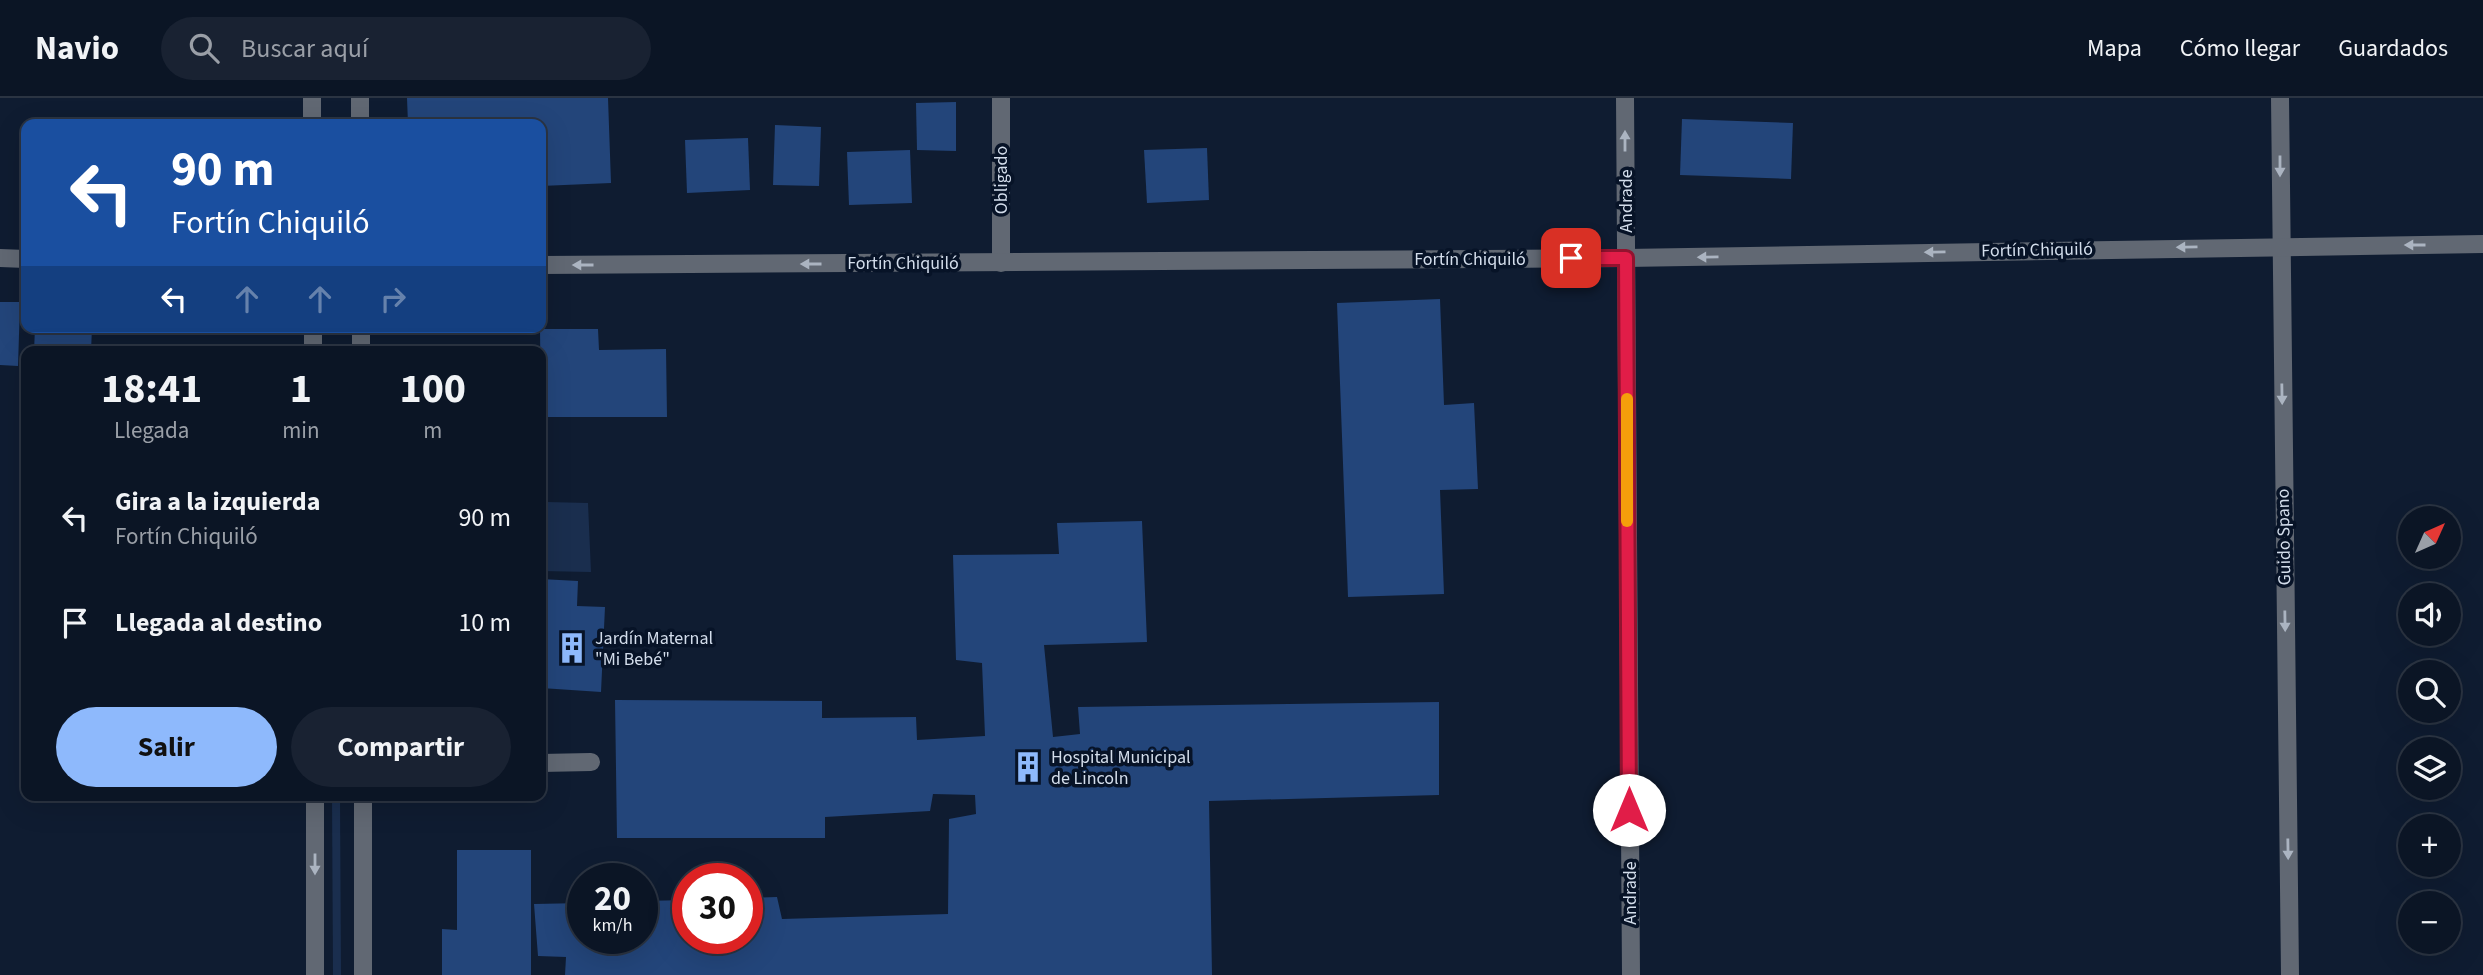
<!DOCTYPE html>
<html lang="es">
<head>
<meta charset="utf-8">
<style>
	:root { --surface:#0b1525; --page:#192232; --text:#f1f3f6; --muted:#9a9fa7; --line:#2b3442; --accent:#8eb9fc }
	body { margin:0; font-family:"Source Sans 3",sans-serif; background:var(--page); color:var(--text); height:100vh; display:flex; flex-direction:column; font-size:26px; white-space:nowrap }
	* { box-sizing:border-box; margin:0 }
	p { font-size:23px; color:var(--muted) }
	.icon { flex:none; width:38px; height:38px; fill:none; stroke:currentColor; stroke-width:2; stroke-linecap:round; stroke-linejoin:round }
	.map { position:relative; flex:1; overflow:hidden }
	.drawer { position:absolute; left:21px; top:248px; width:525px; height:455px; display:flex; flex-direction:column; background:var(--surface); border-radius:14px; box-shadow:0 7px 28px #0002,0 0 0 2px var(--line) }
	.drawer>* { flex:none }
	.hud { position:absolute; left:21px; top:21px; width:525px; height:214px; border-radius:14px; box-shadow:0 7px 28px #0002,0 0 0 2px var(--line); background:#1a4fa0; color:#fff; overflow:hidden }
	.needle { width:46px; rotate:45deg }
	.tools { position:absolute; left:2398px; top:408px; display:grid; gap:14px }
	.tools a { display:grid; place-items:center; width:63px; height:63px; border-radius:50%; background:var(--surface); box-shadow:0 7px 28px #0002,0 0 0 2px var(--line); font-size:35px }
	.speed { position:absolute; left:567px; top:765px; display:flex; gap:14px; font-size:35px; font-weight:700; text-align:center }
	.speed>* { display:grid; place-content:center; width:91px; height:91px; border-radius:50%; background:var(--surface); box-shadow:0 7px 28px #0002,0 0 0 2px var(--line); line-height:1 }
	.speed small { font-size:18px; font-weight:400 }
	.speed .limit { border:10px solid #d22; background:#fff; color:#111 }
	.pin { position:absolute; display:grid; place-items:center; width:60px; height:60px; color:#fff; margin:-30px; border-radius:14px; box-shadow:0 4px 10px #0006 }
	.me { position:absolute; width:77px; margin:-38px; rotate:0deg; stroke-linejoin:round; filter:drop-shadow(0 0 5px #0008) }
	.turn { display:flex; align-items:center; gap:24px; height:147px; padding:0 35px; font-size:32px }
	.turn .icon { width:91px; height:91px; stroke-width:2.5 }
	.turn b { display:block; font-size:49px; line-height:60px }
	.lanes { display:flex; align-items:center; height:66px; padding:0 35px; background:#0003; justify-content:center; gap:35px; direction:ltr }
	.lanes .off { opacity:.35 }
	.eta { display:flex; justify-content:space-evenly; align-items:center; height:119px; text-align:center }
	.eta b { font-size:42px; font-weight:700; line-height:49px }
	.cta { display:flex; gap:14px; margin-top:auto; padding:14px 35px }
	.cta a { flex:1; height:80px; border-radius:42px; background:var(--accent); color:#111; font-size:28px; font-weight:700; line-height:80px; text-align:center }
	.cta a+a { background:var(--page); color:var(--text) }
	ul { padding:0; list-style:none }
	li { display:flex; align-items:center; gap:21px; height:105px; padding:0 35px }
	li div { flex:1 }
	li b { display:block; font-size:26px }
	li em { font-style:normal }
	header { display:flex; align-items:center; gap:42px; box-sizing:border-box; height:98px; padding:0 35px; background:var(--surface); border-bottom:2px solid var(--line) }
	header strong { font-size:33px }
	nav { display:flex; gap:38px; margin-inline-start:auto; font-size:24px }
	.search { width:490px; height:63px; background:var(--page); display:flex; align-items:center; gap:18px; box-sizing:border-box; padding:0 24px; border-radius:38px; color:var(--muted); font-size:26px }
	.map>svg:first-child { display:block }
	.green { fill:#1a2e4e }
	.building { fill:#23457a }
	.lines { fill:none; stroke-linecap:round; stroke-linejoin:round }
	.minor { stroke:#616873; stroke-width:18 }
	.oneway { fill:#abb4c1 }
	.route-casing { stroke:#92132f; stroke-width:18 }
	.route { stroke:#e11d48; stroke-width:12 }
	.slow { stroke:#f59e0b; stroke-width:12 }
	.labels { text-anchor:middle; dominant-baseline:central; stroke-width:7; stroke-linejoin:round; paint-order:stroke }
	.street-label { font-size:18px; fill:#d3ddeb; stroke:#071327 }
	.poi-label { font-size:18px; fill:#d3ddeb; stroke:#071327; text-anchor:start }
</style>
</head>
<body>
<header>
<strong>Navio</strong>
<div class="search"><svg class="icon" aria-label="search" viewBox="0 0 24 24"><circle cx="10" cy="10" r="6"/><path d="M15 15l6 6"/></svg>Buscar aquí</div>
<nav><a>Mapa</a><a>Cómo llegar</a><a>Guardados</a></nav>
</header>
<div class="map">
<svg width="2483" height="877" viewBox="0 0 2483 877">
	<rect width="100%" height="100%" fill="#0f1c31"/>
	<g class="green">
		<path d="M541,328h7l-1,76 41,1 3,69 -50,-1z"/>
		<path d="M332,698h8l1,179h-8z"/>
	</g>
	<g class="building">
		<path d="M407,0h201l3,85 -70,3v-62h-133z"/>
		<path d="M956,4v49l-39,-1 -1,-47z"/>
		<path d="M1682,21l111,4 -2,56 -111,-4z"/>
		<path d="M775,27l46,2 -2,59 -46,-1z"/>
		<path d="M748,40l2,52 -63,3 -2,-53z"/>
		<path d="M1207,50l2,52 -62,3 -3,-53z"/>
		<path d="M910,52l2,53 -63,2 -2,-53z"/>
		<path d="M1440,201l4,106 30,-2 4,86 -38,1 4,104 -96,3 -11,-294z"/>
		<path d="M0,204h20l-2,64 -18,-1z"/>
		<path d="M35,229h57l-1,25h-57z"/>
		<path d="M540,231h58l1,21 67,-1 1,68h-126z"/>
		<path d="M1142,423l5,121 -103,3 9,92 27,-3 -2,-27 361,-5v93l-230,6 3,174h-647l1,-18 -28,-1 -4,-52 49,-1v35h59v-37l46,-1v38h59v-40l30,-1 5,22 166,-5 1,-95 27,-5 -1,-19 -42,-1 -3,17 -105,6v21h-208l-2,-138 207,1v17l94,-1 1,23 68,-4 -3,-73 -26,-3 -3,-105 106,-1 -2,-31z"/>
		<path d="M541,481l37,2 -1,25 28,1 -4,85 -60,-4z"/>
		<path d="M457,752h74v125h-89v-46l15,1z"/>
	</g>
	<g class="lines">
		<g class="minor">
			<path d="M312,0v26"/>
			<path d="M360,0v26"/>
			<path d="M1001,0v165"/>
			<path d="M1625,0l6,877"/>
			<path d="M2280,0l10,877"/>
			<path d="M0,160l26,1"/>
			<path d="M541,167l1085,-7 857,-14"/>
			<path d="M313,229v25"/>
			<path d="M361,229v25"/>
			<path d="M541,665l50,-1"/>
			<path d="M315,698v179"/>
			<path d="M363,877v-179"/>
		</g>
	</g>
	<defs><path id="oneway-solid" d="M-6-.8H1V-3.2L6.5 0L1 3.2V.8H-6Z" transform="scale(1.75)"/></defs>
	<g class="oneway">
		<use href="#oneway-solid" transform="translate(1625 43) rotate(-90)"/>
		<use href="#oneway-solid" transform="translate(2280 68) rotate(90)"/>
		<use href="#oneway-solid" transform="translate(2415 147) rotate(180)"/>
		<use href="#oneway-solid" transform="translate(2187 149) rotate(179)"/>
		<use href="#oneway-solid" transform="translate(1935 154) rotate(179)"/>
		<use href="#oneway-solid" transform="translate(1708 159) rotate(179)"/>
		<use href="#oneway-solid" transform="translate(811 166) rotate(180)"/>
		<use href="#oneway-solid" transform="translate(583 167) rotate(180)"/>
		<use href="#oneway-solid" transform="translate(2282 296) rotate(89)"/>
		<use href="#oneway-solid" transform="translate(2285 523) rotate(89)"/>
		<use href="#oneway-solid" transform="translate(2288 751) rotate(89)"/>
		<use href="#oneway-solid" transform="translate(315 766) rotate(90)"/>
	</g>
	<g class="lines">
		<defs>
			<path id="route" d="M1571,160h55l3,552"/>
		</defs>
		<use href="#route" class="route-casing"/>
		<use href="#route" class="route"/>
		<path class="slow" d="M1627,301v122"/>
	</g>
	<defs>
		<symbol id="building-bare" viewBox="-9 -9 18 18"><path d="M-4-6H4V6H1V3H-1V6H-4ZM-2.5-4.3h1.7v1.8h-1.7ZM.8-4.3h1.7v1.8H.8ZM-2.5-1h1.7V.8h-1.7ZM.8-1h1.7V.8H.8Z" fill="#8eb9fc" stroke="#071327" stroke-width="2.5" paint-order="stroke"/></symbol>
	</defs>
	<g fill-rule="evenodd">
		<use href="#building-bare" x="550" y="528" width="44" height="44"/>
		<use href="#building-bare" x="1006" y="647" width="44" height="44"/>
	</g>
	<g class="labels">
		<g class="street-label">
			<text transform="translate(1001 82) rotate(-90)">Obligado</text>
			<text transform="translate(1626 103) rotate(-90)">Andrade</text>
			<text transform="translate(2037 152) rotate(-1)">Fortín Chiquiló</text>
			<text x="1470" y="161">Fortín Chiquiló</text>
			<text x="903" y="165">Fortín Chiquiló</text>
			<text transform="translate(2284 439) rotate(-91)">Guido Spano</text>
			<text transform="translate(1630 795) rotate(-90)">Andrade</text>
		</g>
		<g class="poi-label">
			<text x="595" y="540">Jardín Maternal<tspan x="595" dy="21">"Mi Bebé"</tspan></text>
			<text x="1051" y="659">Hospital Municipal<tspan x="1051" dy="21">de Lincoln</tspan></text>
		</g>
	</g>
</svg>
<div class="tools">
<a><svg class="needle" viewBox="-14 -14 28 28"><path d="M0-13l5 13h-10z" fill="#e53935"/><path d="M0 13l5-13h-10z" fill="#9a9fa7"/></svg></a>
<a><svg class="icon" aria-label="sound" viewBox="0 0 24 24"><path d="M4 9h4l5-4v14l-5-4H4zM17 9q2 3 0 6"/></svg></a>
<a><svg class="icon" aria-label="search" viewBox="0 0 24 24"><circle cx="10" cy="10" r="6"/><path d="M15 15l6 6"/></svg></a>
<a><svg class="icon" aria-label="layers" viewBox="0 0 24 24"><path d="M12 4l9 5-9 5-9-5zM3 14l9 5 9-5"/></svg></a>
<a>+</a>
<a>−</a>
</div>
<div class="speed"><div>20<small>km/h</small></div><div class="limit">30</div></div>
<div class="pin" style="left:1571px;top:160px;background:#d93025"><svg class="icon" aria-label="arrive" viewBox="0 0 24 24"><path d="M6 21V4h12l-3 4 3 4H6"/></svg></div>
<svg class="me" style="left:1629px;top:712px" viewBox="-20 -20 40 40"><circle r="19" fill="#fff"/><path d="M0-13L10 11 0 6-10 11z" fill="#e11d48"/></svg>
<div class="hud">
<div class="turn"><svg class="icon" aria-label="left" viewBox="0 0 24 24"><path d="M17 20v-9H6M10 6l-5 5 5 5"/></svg><div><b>90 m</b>Fortín Chiquiló</div></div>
<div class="lanes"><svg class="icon" aria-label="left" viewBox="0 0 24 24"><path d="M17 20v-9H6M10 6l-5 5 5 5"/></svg><svg class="icon off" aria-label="ahead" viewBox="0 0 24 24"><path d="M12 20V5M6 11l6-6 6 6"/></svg><svg class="icon off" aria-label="ahead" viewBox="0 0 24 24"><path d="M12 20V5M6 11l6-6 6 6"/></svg><svg class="icon off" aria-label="right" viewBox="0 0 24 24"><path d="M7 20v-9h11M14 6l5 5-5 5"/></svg></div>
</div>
<section class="drawer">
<div class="eta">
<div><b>18:41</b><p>Llegada</p></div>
<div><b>1</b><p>min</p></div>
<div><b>100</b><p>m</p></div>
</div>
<ul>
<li><svg class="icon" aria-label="left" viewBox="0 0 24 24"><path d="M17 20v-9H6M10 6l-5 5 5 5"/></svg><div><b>Gira a la izquierda</b><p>Fortín Chiquiló</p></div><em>90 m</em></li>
<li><svg class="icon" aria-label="arrive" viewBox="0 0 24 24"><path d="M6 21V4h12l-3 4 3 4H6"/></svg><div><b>Llegada al destino</b></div><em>10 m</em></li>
</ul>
<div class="cta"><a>Salir</a><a>Compartir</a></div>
</section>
</div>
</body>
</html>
